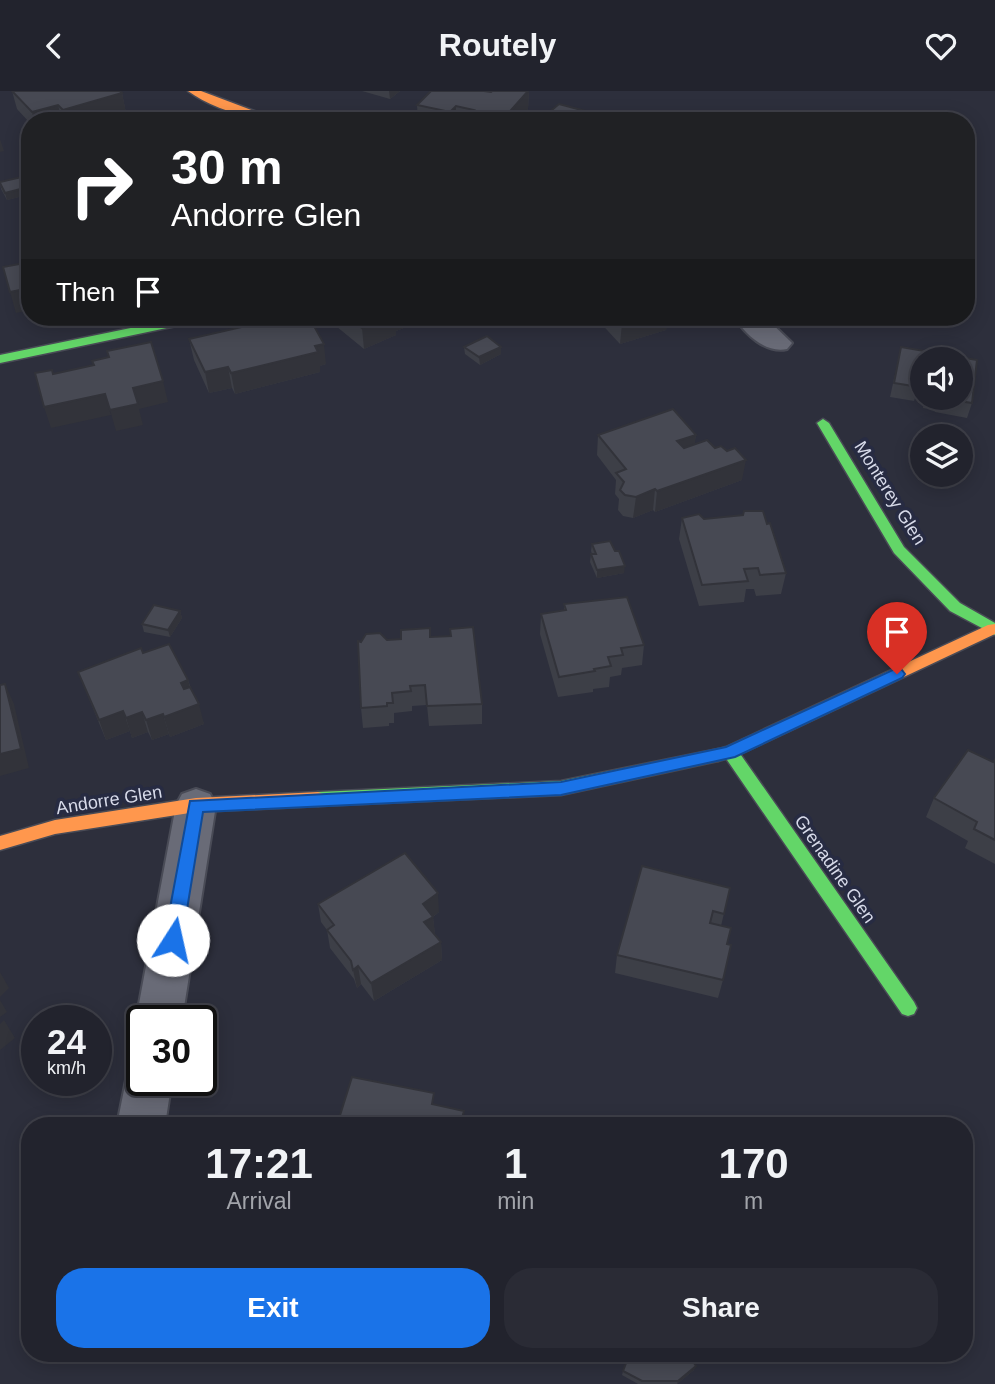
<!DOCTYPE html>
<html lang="en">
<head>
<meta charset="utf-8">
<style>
	:root { --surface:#22232d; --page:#2a2b35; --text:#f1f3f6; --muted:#a2a4aa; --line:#3f4049; --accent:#1a73e8 }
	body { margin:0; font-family:Arial,sans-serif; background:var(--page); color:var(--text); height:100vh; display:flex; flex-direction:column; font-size:26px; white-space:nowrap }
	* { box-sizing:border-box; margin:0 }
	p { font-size:23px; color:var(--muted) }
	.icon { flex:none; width:38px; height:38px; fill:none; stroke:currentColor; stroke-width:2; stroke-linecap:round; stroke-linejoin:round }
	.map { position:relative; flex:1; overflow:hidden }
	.details { position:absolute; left:21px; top:1026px; width:952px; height:245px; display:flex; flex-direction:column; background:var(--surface); border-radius:28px; box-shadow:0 4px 18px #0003,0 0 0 2px var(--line) }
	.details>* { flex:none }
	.guide { position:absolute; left:21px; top:21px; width:954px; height:214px; border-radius:28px; box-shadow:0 4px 18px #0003,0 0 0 2px var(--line); background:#202124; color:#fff; overflow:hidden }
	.fabs { position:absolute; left:910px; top:256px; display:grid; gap:14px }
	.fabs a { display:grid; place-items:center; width:63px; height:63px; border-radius:50%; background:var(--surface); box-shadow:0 4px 18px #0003,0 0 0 2px var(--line); font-size:35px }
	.speed { position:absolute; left:21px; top:914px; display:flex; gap:14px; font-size:35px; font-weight:700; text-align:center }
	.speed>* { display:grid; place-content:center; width:91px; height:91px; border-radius:50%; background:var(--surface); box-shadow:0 4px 18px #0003,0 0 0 2px var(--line); line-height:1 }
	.speed small { font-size:18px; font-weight:400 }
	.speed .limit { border:4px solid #111; border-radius:10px; background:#fff; color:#111 }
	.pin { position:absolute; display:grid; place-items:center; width:60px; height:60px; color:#fff; margin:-72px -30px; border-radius:50% 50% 50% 0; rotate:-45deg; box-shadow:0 0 7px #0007 }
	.pin .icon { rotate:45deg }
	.me { position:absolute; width:77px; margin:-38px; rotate:10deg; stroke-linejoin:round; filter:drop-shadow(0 0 5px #0008) }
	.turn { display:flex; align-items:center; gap:24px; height:147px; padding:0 35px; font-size:32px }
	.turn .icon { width:91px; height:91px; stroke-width:2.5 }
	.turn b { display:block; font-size:49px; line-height:60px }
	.then { display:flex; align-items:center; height:66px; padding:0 35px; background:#0003; gap:14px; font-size:26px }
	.eta { display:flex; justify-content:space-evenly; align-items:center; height:119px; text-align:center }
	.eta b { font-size:42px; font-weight:700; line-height:49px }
	.primary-button { display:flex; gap:14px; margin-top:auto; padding:14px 35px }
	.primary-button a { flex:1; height:80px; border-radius:28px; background:var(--accent); color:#fff; font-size:28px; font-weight:700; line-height:80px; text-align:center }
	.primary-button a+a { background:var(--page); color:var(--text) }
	header { display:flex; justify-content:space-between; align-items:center; height:91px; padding:0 35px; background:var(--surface); font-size:32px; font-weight:700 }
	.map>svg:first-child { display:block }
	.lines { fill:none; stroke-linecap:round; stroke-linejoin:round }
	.street-casing { stroke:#494b56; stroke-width:4 }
	.fast-casing { stroke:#494b56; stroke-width:3 }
	.slow-casing { stroke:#494b56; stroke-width:3 }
	.street { fill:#696b77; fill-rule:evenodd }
	.fast { fill:#63d668; fill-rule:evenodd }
	.slow { fill:#ff974d; fill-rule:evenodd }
	.wall { fill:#3d3f47; fill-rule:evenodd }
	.shaded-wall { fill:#32333a }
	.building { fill:#474953; stroke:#32333a; stroke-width:2 }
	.route { fill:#1a73e8; stroke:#114b97; stroke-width:2 }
	.labels { text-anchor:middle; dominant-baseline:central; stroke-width:7; stroke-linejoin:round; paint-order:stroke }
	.street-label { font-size:18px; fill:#d7dae9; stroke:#272b42 }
</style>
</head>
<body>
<header><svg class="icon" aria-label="back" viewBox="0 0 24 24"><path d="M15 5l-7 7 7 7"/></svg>Routely<svg class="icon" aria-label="heart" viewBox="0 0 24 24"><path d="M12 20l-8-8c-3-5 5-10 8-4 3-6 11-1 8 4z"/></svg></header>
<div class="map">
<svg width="995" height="1293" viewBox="0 0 995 1293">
	<rect width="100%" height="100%" fill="#2d2f3c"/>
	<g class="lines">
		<defs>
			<g id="street">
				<path d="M734,226h31l27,26 -5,6c-21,5 -42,-15 -53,-32z"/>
				<path d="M196,698l14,5 6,11 -34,215h-40v12l-6,-12 40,-215 6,-11z"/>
				<path d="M142,970v19h30l-7,45h-48l9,-45 7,-15z"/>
			</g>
			<g id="fast">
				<path d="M184,226h22l-6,4 -200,42v-8z"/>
				<path d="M823,328l6,4 75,124 56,56 35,20v12l-45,-24 -56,-58 -77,-130z"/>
				<path d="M730,655l6,2 178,254 3,6 -3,6 -6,2 -6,-2 -177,-257 -7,4 -157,34 -243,11 -6,-2 -2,-5 2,-5 6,-2 243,-11 157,-32 5,1z"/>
			</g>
			<g id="slow">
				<path d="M188,0h13l80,30c-29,0 -70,-13 -93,-30z"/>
				<path d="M995,533v10l-259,122 -18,5 -6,-2 -2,-4 2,-4 14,-4 262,-122z"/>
				<path d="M318,701l6,2 2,5 -2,5 -6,2 -122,6 -141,22 -55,16v-14l55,-16 141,-22z"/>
			</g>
		</defs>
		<use href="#street" class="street-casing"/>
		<use href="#fast" class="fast-casing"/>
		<use href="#slow" class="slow-casing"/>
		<use href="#street" class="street"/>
		<use href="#fast" class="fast"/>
		<use href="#slow" class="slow"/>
	</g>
	<g class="wall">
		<path d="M12,0l110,2 4,20 -28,8h-68v2l-13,-14z"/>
		<path d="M362,0h38l-10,8z"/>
		<path d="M492,0h37l-1,18 -10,12h-100l-1,-16 74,-13z"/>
		<path d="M30,84v25l-4,1 -3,-5 -16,4 -6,-11 -1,-7z"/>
		<path d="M261,226h48l17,47 -6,2v6l-85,22 -3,-6 -23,5 -15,-33 -5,-21 73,-17z"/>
		<path d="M331,226h102l-37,14v4l-32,14 -33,-27z"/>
		<path d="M595,226h73l-2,13 -46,14z"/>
		<path d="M464,256h37v7l-21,11 -15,-11z"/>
		<path d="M901,256l76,13 -5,43 -5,15 -32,-6v-2l-12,-2 2,-9 -10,-1 -1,3 -24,-4zM922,268h39v38h-39z"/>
		<path d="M598,344h98l-2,10 48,35 -87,32 -2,-2 -20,8 -10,-2 -5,-6 1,-11 -4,-5 1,-14 -19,-25z"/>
		<path d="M682,427l22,1 82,54 -5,21 -25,2 -2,-7h-8l-2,13 -45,4 -20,-67z"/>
		<path d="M592,453l32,29 -27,5 -7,-16 1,-8h1l-1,-3z"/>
		<path d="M564,513l80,41 -2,20 -20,3 -1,7 -11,2 -1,10 -16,2v3l-35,5 -18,-63 1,-20 23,-4z"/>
		<path d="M180,520l2,7 -12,19 -26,-5 -2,-8z"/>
		<path d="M430,546l52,67v20l-53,2 -2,-21 -15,1v5l-18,2v10h-5v3l-26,2 -2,-20v-66z"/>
		<path d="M143,562l45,27 16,44 -34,13 -1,-3 -17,6 -4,-8 -16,6 -2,-7 -24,9 -28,-68z"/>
		<path d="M995,668v105l-30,-16 3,-7 -42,-24 8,-19 59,-36z"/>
		<path d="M730,797l-9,38 6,18 -4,36 -5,18 -103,-25 2,-18z"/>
		<path d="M318,813l121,8 -6,5 2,18 6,7 1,18 -68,41 -13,-17 -4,4 -3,-9 -24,-31 -3,-18 -6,-8z"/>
		<path d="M649,1267l45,12 -17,14h-39l-16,-9 1,-4z"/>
	</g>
	<g class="shaded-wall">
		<path d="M389,0h11l-10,8z"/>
		<path d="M528,0h1l-1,18 -10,12h-15z"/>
		<path d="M122,2l4,20 -28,8h-32l-3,-11z"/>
		<path d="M58,14l4,16h-28l-2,-9z"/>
		<path d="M456,15v15h-5l-1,-9z"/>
		<path d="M0,48l4,12 -4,1z"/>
		<path d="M21,98l2,7 -16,4 -2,-7z"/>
		<path d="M30,101v8l-4,1 -2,-8z"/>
		<path d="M30,197v22l-14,3 -6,-21z"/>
		<path d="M389,226h44l-37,14v4l-32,14 -2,-21z"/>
		<path d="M644,226h24l-2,13 -46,14 2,-20z"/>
		<path d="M324,253l2,20 -6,2v6l-85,22 -4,-21z"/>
		<path d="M501,256v7l-21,11 -1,-8z"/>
		<path d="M228,276l4,21 -23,5 -4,-21z"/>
		<path d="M163,290l5,21 -29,7 4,16 -27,6 -6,-21 23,-22z"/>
		<path d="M105,303l6,21 -60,13 -7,-21z"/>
		<path d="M696,344l-3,21 -16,-15z"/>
		<path d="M746,369l-4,20 -87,32 2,-21z"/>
		<path d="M655,398l-2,21 -20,8 3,-21z"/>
		<path d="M625,475l-1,7 -27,5v-8z"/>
		<path d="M180,520l2,7 -12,19 -2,-7z"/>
		<path d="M188,589l6,21 -7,2 -6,-20z"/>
		<path d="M5,593l9,20 15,64 -29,8v-22z"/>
		<path d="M199,613l5,20 -34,13 -6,-20z"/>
		<path d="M123,620l7,20 -24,9 -7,-20z"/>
		<path d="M142,621l6,20 -16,6 -6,-20z"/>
		<path d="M163,623l6,20 -17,6 -6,-20z"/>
		<path d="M438,802l1,19 -9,7 3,-2 2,18 -9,5 -3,-36z"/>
		<path d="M441,851l1,18 -68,41 -3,-18z"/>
		<path d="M358,875l3,18 -4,4 -4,-18z"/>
		<path d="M0,881l9,16 -9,9z"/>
		<path d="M0,909l7,12 -7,5z"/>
		<path d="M4,929l11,18 -15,12v-26z"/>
		<path d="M464,1020l1,14h-5z"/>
		<path d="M696,1275l-2,4 -17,14 1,-3z"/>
	</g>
	<g class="building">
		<path d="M12,0h108l2,2 -59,17 -5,-5 -26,7z"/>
		<path d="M431,0h53l7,1 1,-1h36l-25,28 -32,-6 3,-3 -18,-4 -6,6 -33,-7z"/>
		<path d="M559,13l30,8 -3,2 29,7h-76z"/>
		<path d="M30,84v17l-6,1 -3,-4 -16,4 -5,-10v-1z"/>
		<path d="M30,171v26l-20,4 -7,-25z"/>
		<path d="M262,226h47l15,27 -9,2 3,6 -87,21 -3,-6 -23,5 -16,-33 75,-17z"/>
		<path d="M348,226h41l-27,11z"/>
		<path d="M615,226h29l-22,7z"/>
		<path d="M487,245l14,11 -22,10 -15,-10z"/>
		<path d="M151,251l12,39 -30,7 5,16 -28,6 -5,-16 -61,13 -9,-34 17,-3 1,4 41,-9 -2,-4 17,-4 -2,-6z"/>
		<path d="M901,256l76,13 -5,43 -32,-5 21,-1v-38h-39v25l-3,-1v4l-25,-4z"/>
		<path d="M673,318l23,26 -19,6 7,7 23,-8 8,8 6,-2 6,5 8,-3 11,12 -89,31 -2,-2 -19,8 -11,-2 -5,-5 4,-8 -8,-9 10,-4 -28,-34z"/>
		<path d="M744,420h19l4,13 3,-1 16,50 -26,2 -2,-7 -14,1 4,12 -46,4 -20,-67 17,-4 5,5 39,-4z"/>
		<path d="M610,450l5,10h4l6,15 -28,4 -6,-16h5l-4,-10z"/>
		<path d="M627,506l17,48 -23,3 2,7 -15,2 3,9 -17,3 1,2 -36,6 -18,-63 25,-4 -2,-6z"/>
		<path d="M154,514l26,6 -12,19 -26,-6z"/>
		<path d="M473,536l9,77 -55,2 -2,-21 -15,1 1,5 -19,2 1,10h-6v3l-26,2 -3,-67 3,1 5,-8 14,-1 7,7 14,-1v-9l29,-2v9l21,-1 -1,-7z"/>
		<path d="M169,553l19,36 -7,3 3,6 6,-2 9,17 -35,13 -1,-3 -17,6 -4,-8 -16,6 -3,-7 -24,9 -21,-48 63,-24 2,5z"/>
		<path d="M5,593l16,65 -21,5v-69z"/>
		<path d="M968,659l25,12 2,-3v81l-21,-11 3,-7 -43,-24z"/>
		<path d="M405,762l33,40 -15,11 10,13 -9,5 17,20 -70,41 -13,-17 -5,4 -2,-9 -24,-31 7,-5 -16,-21z"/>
		<path d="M642,775l88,22 -6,26 -11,-3 -3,12 21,5 -4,16 4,1 -8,35 -106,-25z"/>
		<path d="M352,986l82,16 -2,11 32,7 -4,14h-123z"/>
		<path d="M630,1262h9l10,5h17l7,-5h14l9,13 -18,15h-36l-19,-10z"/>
	</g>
	<path class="route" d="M897,577l5,2 3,4 -3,4 -167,79 -174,38 -358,17 -21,128 -3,5 -6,2 -6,-2 -3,-5 26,-139 371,-19 165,-35z"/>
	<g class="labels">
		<g class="street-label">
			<text transform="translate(890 402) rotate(58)">Monterey Glen</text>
			<text transform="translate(109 709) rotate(-9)">Andorre Glen</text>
			<text transform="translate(835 778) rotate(55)">Grenadine Glen</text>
		</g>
	</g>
</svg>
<div class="fabs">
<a><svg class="icon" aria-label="sound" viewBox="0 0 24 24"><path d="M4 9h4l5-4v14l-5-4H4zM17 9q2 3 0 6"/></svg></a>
<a><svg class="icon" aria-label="layers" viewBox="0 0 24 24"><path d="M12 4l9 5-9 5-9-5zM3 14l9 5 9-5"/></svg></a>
</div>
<div class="speed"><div>24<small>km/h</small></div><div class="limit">30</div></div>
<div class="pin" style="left:897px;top:583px;background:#d93025"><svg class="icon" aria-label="arrive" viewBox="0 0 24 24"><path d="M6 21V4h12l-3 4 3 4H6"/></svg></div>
<svg class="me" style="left:173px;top:849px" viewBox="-20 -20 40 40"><circle r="19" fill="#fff"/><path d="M0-13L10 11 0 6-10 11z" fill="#1a73e8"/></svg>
<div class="guide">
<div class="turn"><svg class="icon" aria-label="right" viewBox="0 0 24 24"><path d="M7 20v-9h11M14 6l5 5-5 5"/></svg><div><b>30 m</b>Andorre Glen</div></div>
<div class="then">Then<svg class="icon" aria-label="arrive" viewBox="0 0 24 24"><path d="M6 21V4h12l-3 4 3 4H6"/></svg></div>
</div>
<section class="details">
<div class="eta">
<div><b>17:21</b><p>Arrival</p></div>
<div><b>1</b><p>min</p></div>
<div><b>170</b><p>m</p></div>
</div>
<div class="primary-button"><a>Exit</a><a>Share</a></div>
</section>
</div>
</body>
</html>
